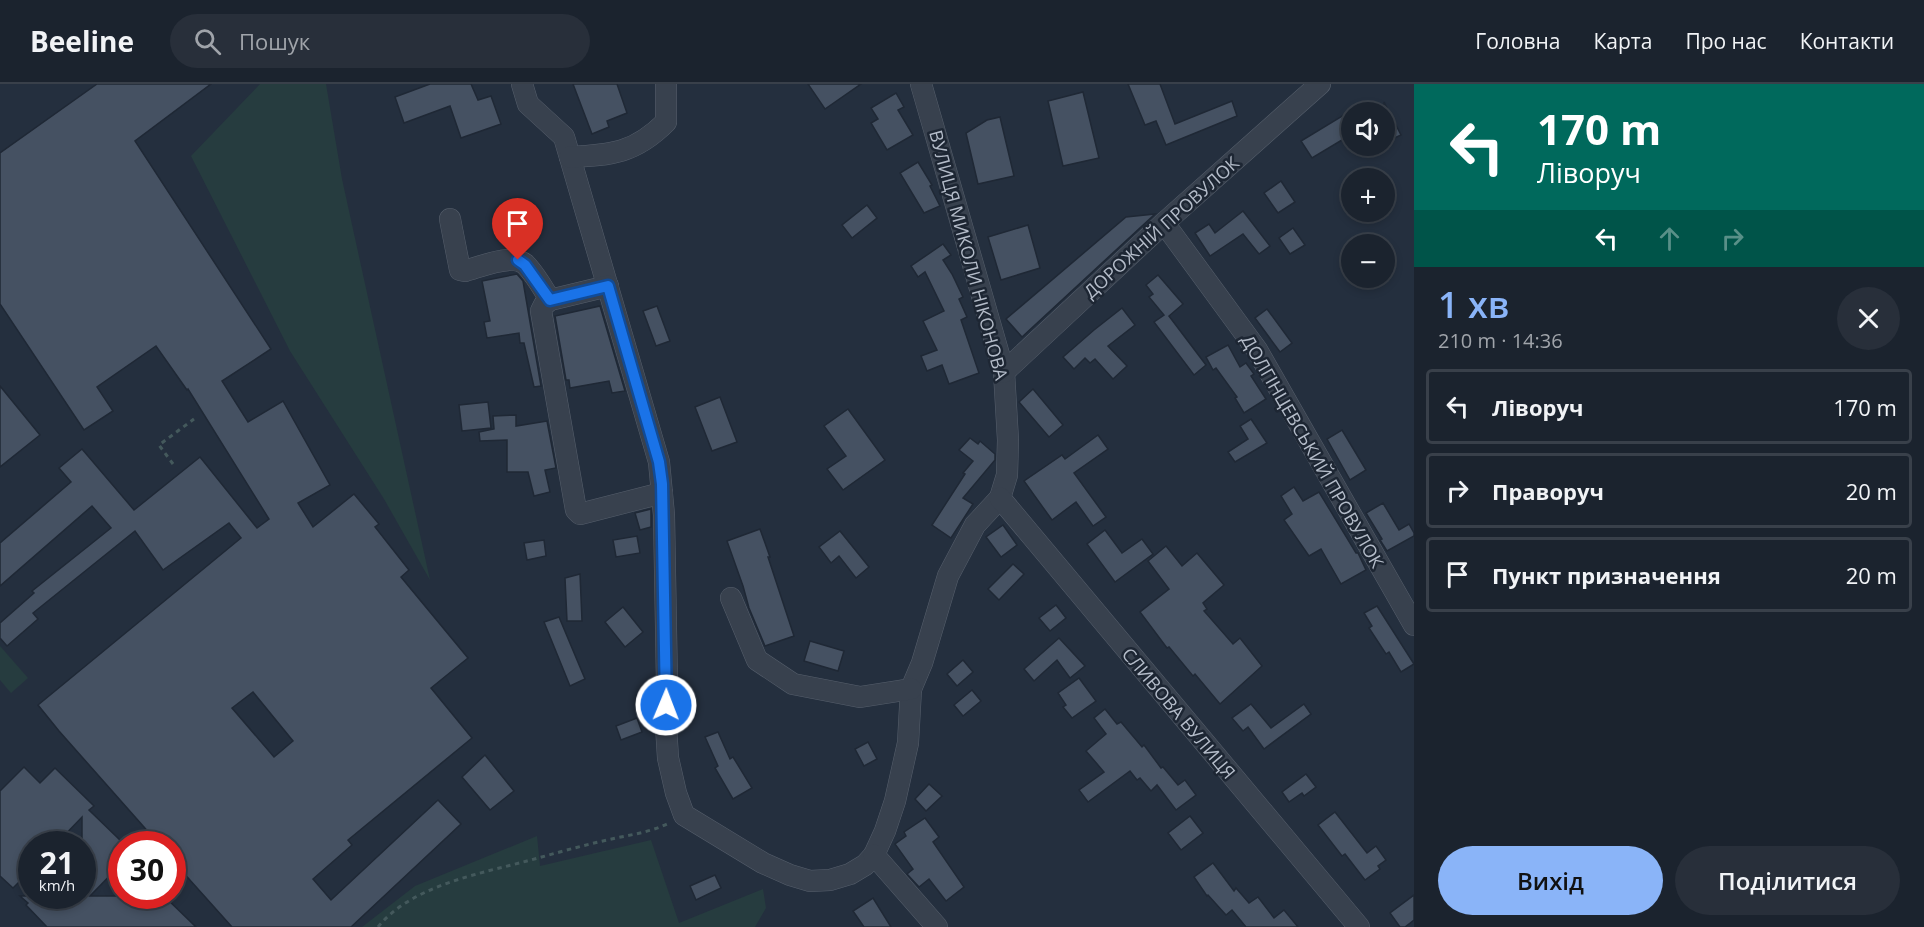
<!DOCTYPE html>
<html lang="uk">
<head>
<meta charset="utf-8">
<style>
	:root { --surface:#1b232e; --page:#282f3a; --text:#f1f3f6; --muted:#a0a4aa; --line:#39404a; --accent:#8ab4f8 }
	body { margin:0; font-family:"Open Sans",sans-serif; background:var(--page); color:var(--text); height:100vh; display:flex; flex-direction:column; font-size:22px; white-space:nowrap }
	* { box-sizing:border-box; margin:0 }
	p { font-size:20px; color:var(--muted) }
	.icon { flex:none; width:33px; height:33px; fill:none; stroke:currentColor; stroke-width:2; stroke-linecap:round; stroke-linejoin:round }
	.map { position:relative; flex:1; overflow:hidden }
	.panel { display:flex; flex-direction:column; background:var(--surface); width:510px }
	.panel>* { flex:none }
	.guide { background:#00695c; color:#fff; overflow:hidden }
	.tools { position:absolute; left:1341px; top:18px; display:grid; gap:12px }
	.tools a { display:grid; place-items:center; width:54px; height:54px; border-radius:50%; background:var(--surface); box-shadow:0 3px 9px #0003,0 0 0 2px var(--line); font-size:30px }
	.speed { position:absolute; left:18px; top:747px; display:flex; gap:12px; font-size:30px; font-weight:700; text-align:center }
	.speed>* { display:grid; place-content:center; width:78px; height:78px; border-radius:50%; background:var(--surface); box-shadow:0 3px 9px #0003,0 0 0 2px var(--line); line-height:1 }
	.speed small { font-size:15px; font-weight:400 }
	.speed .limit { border:9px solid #d22; background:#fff; color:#111 }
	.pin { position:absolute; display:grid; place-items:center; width:51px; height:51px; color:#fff; margin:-62px -26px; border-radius:50% 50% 50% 0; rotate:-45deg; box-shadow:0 0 6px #0007 }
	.pin .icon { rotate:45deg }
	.me { position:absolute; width:66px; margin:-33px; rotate:1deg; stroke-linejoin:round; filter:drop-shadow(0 0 4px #0008) }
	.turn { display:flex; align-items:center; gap:21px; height:126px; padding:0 24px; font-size:27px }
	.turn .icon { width:78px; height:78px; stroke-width:2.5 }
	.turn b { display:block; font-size:42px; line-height:51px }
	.lanes { display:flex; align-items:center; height:57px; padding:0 24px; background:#0003; justify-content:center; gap:30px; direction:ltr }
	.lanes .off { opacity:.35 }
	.round { display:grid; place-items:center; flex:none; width:63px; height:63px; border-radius:32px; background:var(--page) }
	.headline { display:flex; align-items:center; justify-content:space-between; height:102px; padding:0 24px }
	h1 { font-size:36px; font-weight:600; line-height:45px; color:var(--accent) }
	.button { display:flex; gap:12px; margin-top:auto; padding:12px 24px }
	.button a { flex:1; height:69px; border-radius:36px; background:var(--accent); color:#111; font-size:24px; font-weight:600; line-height:69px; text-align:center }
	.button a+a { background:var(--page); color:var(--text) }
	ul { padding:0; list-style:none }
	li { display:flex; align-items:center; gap:18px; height:75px; margin:0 12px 9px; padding:0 12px; border:3px solid var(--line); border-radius:6px }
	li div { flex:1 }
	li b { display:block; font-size:22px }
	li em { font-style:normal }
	header { display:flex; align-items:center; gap:36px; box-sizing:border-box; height:84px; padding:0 30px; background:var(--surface); border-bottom:2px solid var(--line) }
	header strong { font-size:28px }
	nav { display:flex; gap:33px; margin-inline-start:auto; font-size:21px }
	.search { width:420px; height:54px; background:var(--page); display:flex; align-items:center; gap:15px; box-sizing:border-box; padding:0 21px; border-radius:33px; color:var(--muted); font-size:22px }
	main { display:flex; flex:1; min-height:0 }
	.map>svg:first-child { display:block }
	.green { fill:#263c3f }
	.building { fill:#455162; stroke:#1f2835; stroke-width:1.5; fill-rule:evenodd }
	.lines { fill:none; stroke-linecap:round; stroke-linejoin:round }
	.minor-casing { stroke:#565f6c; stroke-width:22 }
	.path { stroke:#44595c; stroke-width:3; stroke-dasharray:4.5 4.5; stroke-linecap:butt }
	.minor { stroke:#38414e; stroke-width:21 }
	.route-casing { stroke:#114b97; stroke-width:15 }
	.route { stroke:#1a73e8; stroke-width:10 }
	.labels { text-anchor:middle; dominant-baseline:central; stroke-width:5; stroke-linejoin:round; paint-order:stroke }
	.street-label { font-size:18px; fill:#b4bcc9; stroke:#1d2633 }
</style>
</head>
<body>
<header>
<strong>Beeline</strong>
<div class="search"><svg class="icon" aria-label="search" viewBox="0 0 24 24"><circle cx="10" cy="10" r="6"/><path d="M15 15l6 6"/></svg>Пошук</div>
<nav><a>Головна</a><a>Карта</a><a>Про нас</a><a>Контакти</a></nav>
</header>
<main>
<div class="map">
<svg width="1414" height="843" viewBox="0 0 1414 843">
	<rect width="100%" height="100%" fill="#242f3e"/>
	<g class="green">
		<path d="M260,0h66l16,95 88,401 -46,-81 -94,-148 -99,-195z"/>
		<path d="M0,562l28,32 -17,15 -11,-13z"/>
		<path d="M537,752l3,30 111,-26 28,83 84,-34 3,19 -11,19h-393l53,-41z"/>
	</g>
	<g class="building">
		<path d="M97,0h114l-76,57 136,208 -49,32 26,41 35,-21 47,84 -32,18 15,24 41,-33 25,30 -4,3 34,43 -8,7 67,81 -37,30 41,50 -124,102 4,5 -39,34 18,21 107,-100 23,24 -110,103h-119l-60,-67v-16h-13l-100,-113 -21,-26 203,-167 -12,-15 -66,47 -28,-39 -102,82 5,6 -31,27 -7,-8v-15l34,-30 -2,-2 79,-63 -19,-22 -92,80v-43l71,-61 -12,-14 23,-19 52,61 66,-53 57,71 12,-9 -81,-130 -1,1 -31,-44 -59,41 16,24 -29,19 -84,-126v-151zM253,608l40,49 -19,16 -42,-49z"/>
		<path d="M430,0h41l7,16 13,-4 10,28 -40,14 -11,-32 -46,17 -9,-26z"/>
		<path d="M573,0h44l10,29 -20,8 2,6 -17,7z"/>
		<path d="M808,0h53l-36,25z"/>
		<path d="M1128,0h32l15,40 57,-23 5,15 -71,29 -10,-24 -11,4z"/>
		<path d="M1083,8l16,66 -36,8 -15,-65z"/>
		<path d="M896,9l8,14 -6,3 15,25 -26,15 -16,-27 7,-4 -7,-11z"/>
		<path d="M1384,18l17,33 -17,8z"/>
		<path d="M1352,26v24l-40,24 -11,-17z"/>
		<path d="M1000,33l14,59 -36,8 -12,-51 21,-13z"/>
		<path d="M918,78l14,23 -2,1 10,20 -16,7 -24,-40z"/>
		<path d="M1281,97l14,21 -17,11 -14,-20z"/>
		<path d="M867,121l10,13 -25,20 -10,-13z"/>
		<path d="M1243,127l27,35 -11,8 -16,-20 -33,22 -15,-23 14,-9 6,9z"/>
		<path d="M533,128l4,17 -23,6 -4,-17z"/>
		<path d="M1155,130l-133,123 -16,-18 120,-102z"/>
		<path d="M1028,141l12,43 -39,12 -13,-43z"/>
		<path d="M1293,144l12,17 -15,9 -11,-16z"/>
		<path d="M943,160l8,11 -8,5 9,14 11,23 -4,2 8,18 -6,3 18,53 -30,11 -7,-19 -15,6 -6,-15 16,-6 -14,-29 21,-10 -19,-39 -7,5 -7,-11z"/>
		<path d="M517,190l6,7 18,105 -7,1 -10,-44h-4l-1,-10 -32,5 -3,-16 6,-1 -8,-40z"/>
		<path d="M1158,191l25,29 -14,12 37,49 -12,10 -40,-53 10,-7 -15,-18 4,-3 -7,-9z"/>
		<path d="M600,222l25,85 -13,2 -3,-12 -39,7 -1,-8h-3l-11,-64z"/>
		<path d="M657,222l13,35 -14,5 -13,-35z"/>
		<path d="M1122,224l13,17 -27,21 19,20 -14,13 -18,-20 -5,4 -5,-5 -11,11 -11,-12 31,-27z"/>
		<path d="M1267,225l25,34 -12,9 -25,-34z"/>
		<path d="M1228,261l12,22 6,-4 8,11 -3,2 15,23 -22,14 -9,-15 2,-1 -21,-29 -3,2 -7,-13z"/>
		<path d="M0,302l40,49 -40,32z"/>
		<path d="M1033,305l30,36 -14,12 -30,-35z"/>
		<path d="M720,313l17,45 -25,9 -17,-44z"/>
		<path d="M488,318l3,26 -29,3 -3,-26z"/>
		<path d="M848,325l37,51 -42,30 -16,-21 19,-13 -22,-30z"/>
		<path d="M516,331v11l31,-5 9,47 -11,2 5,22 -16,4 -6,-24h-21v-32l-27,1 -1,-9 15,-3 -1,-13z"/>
		<path d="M1251,335l16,24 -32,19 -7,-10 20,-13 -8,-13z"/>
		<path d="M1342,346l24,40 -16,10 -23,-41z"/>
		<path d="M1098,351l10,14 -34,24 32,44 -13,9 -17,-24 -24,18 -28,-39 38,-26 3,4z"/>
		<path d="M970,354l8,6 2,-3 15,13v6l-32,38 10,6 -22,34 -19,-13 33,-51 -2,-1 10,-12 -14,-11z"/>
		<path d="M1294,403l9,14 16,-9 37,61h2l8,17 -25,14 -20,-35 -12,7 -25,-36 8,-6 -11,-18z"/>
		<path d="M1383,419l16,27 10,-6 5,9v3l-27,15 -7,-11 2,-1 -16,-26z"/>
		<path d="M651,425v18l-11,3 -5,-17z"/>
		<path d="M1003,441l14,20 -16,12 -15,-20z"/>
		<path d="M760,445l10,28h-2l26,79 -29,10 -16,-38 -6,-22 -16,-45z"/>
		<path d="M1105,446l17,23 20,-14 11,15 -38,28 -28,-38z"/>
		<path d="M840,447l29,36 -13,11 -17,-22 -8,7 -12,-16z"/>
		<path d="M637,452l3,17 -24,4 -3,-17z"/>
		<path d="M544,456l2,16 -19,4 -3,-17z"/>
		<path d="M1166,462l16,20 15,-13 27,32 -21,18 4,6 -3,2 29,33 7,-6 22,28 -42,38 -25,-30 -2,2 -24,-29 -2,1 -27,-36 29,-23 -21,-28z"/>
		<path d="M1013,480l11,10 -25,26 -11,-11z"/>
		<path d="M580,490l2,47h-15l-2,-43z"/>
		<path d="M1056,521l10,13 -16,13 -11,-13z"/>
		<path d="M1377,522l37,58 -13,8 -12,-20 -3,2 -17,-26 3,-2 -8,-13z"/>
		<path d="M623,523l20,25 -18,15 -20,-25z"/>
		<path d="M559,533l26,62 -15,7 -26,-64z"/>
		<path d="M1059,554l26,28 -15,12 -13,-18 -23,21 -10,-12z"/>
		<path d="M810,557l34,10 -6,20 -34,-10z"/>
		<path d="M963,576l10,12 -16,14 -10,-12z"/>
		<path d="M1079,594l17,23 -24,17 -9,-11 3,-2 -8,-12z"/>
		<path d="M972,606l9,11 -18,15 -9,-11z"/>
		<path d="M1251,620l20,24 33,-24 7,10 -47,35 -16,-22 -5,4 -11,-13z"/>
		<path d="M1105,625l12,15 4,-2 21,25 2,-2 17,23 2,-1 15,18 7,-5 11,15 -20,15 -19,-25 -6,6 -11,-13 -3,2 -7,-9 -42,31 -9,-12 25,-18 -18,-21 20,-17 -12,-16z"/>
		<path d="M637,634l5,14 -21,8 -5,-14z"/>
		<path d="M718,648l12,27 3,-2 19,31 -19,11 -18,-31 3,-2 -13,-29z"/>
		<path d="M868,658l9,17 -13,7 -9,-17z"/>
		<path d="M485,671l29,36 -24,19 -28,-33z"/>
		<path d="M24,683l16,16 15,-15 39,38 -5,4 33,32v21l-32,33h74l32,31h-149l-21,-22 2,-2 -8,-7h62v-79l-26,27h-24v25l-19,19 -13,-12v-85z"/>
		<path d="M1306,690l10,13 -12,9 -2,-3 -13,9 -7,-10z"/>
		<path d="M929,700l13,12 -16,15 -11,-12z"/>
		<path d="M1335,728l32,41 9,-7 10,14 -8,6 2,3 -15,11 -20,-26 -3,2 -24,-31z"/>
		<path d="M1190,732l13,17 -22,17 -13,-17z"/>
		<path d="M925,734l14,19 -6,5 31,45 -18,14 -17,-22 -10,8 -12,-13 6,-5 -18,-25 11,-8 -2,-4z"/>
		<path d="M1213,779l21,28 2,-3 13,15 9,-6 16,21 10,-8 14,17h-52l-14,-17 -6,5 -18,-20 -1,1 -13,-19z"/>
		<path d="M715,791l6,13 -25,12 -6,-14z"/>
		<path d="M1414,811v25l-9,7h-5l-10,-14z"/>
		<path d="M873,814l18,29h-27l-11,-16z"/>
	</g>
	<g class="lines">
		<defs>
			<g id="minor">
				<path d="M522,0l6,20 36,33 95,325 5,53 3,170 -1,41 2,32 8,35 8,22 79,48 27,12 20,6 20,-1 20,-6 15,-9 9,-10 11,-24 10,-30 13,-58 3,-54 11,-26 26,-87 27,-51 25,-27 7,-23 1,-35 -4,-68 -83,-288"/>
				<path d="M570,73c42,-2 65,-4 96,-35v-38"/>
				<path d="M450,135l10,51 5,1c15,-4 47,-18 60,-7 10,10 18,24 25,36"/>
				<path d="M1164,139l93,127 157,275"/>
				<path d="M608,202l-58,14 -6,5 -3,6 35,199 4,4 82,-21"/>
				<path d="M1004,288l160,-149 156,-139"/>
				<path d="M1000,414l359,429"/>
				<path d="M731,514l26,62 36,24 67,13 51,-8"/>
				<path d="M874,771l63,72"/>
			</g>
		</defs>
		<use href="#minor" class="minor-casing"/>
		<g class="path">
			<path d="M173,380l-14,-19 35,-26"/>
			<path d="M378,843c33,-41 100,-53 149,-66 26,-7 53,-15 80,-21 21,-5 42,-7 62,-17"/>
		</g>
		<use href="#minor" class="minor"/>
	</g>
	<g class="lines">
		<defs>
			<path id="route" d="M518,176l7,5 25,35 58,-14 51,176 3,22 4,221"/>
		</defs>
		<use href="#route" class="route-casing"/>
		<use href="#route" class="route"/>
	</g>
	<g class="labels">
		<g class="street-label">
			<text transform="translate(1161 143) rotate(-42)">ДОРОЖНІЙ ПРОВУЛОК</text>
			<text transform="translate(969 171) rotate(75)">ВУЛИЦЯ МИКОЛИ НІКОНОВА</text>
			<text transform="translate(1313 367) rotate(60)">ДОЛГІНЦЕВСЬКИЙ ПРОВУЛОК</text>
			<text transform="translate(1179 629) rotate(50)">СЛИВОВА ВУЛИЦЯ</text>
		</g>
	</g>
</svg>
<div class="tools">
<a><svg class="icon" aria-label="sound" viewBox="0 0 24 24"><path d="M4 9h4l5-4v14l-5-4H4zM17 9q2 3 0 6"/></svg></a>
<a>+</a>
<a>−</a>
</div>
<div class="speed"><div>21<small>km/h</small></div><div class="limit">30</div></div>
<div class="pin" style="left:518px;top:176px;background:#d93025"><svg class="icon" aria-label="arrive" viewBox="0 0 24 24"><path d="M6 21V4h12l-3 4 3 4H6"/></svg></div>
<svg class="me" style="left:666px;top:621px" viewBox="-20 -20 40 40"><circle r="17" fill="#1a73e8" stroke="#fff" stroke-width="3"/><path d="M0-11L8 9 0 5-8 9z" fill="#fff"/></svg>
</div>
<section class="panel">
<div class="guide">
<div class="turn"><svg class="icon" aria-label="left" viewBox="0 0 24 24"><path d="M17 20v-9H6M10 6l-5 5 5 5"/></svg><div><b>170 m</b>Ліворуч</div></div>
<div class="lanes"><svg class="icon" aria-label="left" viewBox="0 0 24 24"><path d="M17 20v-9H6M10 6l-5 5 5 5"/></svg><svg class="icon off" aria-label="ahead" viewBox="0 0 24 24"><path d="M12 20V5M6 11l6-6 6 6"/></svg><svg class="icon off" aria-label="right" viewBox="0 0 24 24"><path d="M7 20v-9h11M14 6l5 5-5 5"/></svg></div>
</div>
<div class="headline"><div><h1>1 хв</h1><p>210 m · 14:36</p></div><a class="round"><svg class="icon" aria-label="close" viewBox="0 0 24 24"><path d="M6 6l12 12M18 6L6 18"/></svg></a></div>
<ul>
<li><svg class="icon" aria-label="left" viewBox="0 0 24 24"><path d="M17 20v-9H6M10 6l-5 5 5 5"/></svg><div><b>Ліворуч</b></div><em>170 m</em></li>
<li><svg class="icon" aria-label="right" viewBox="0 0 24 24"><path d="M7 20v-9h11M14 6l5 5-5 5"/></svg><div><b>Праворуч</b></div><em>20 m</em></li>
<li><svg class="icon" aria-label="arrive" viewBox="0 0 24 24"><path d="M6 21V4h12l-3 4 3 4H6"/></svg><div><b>Пункт призначення</b></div><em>20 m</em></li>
</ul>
<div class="button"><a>Вихід</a><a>Поділитися</a></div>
</section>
</main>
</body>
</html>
